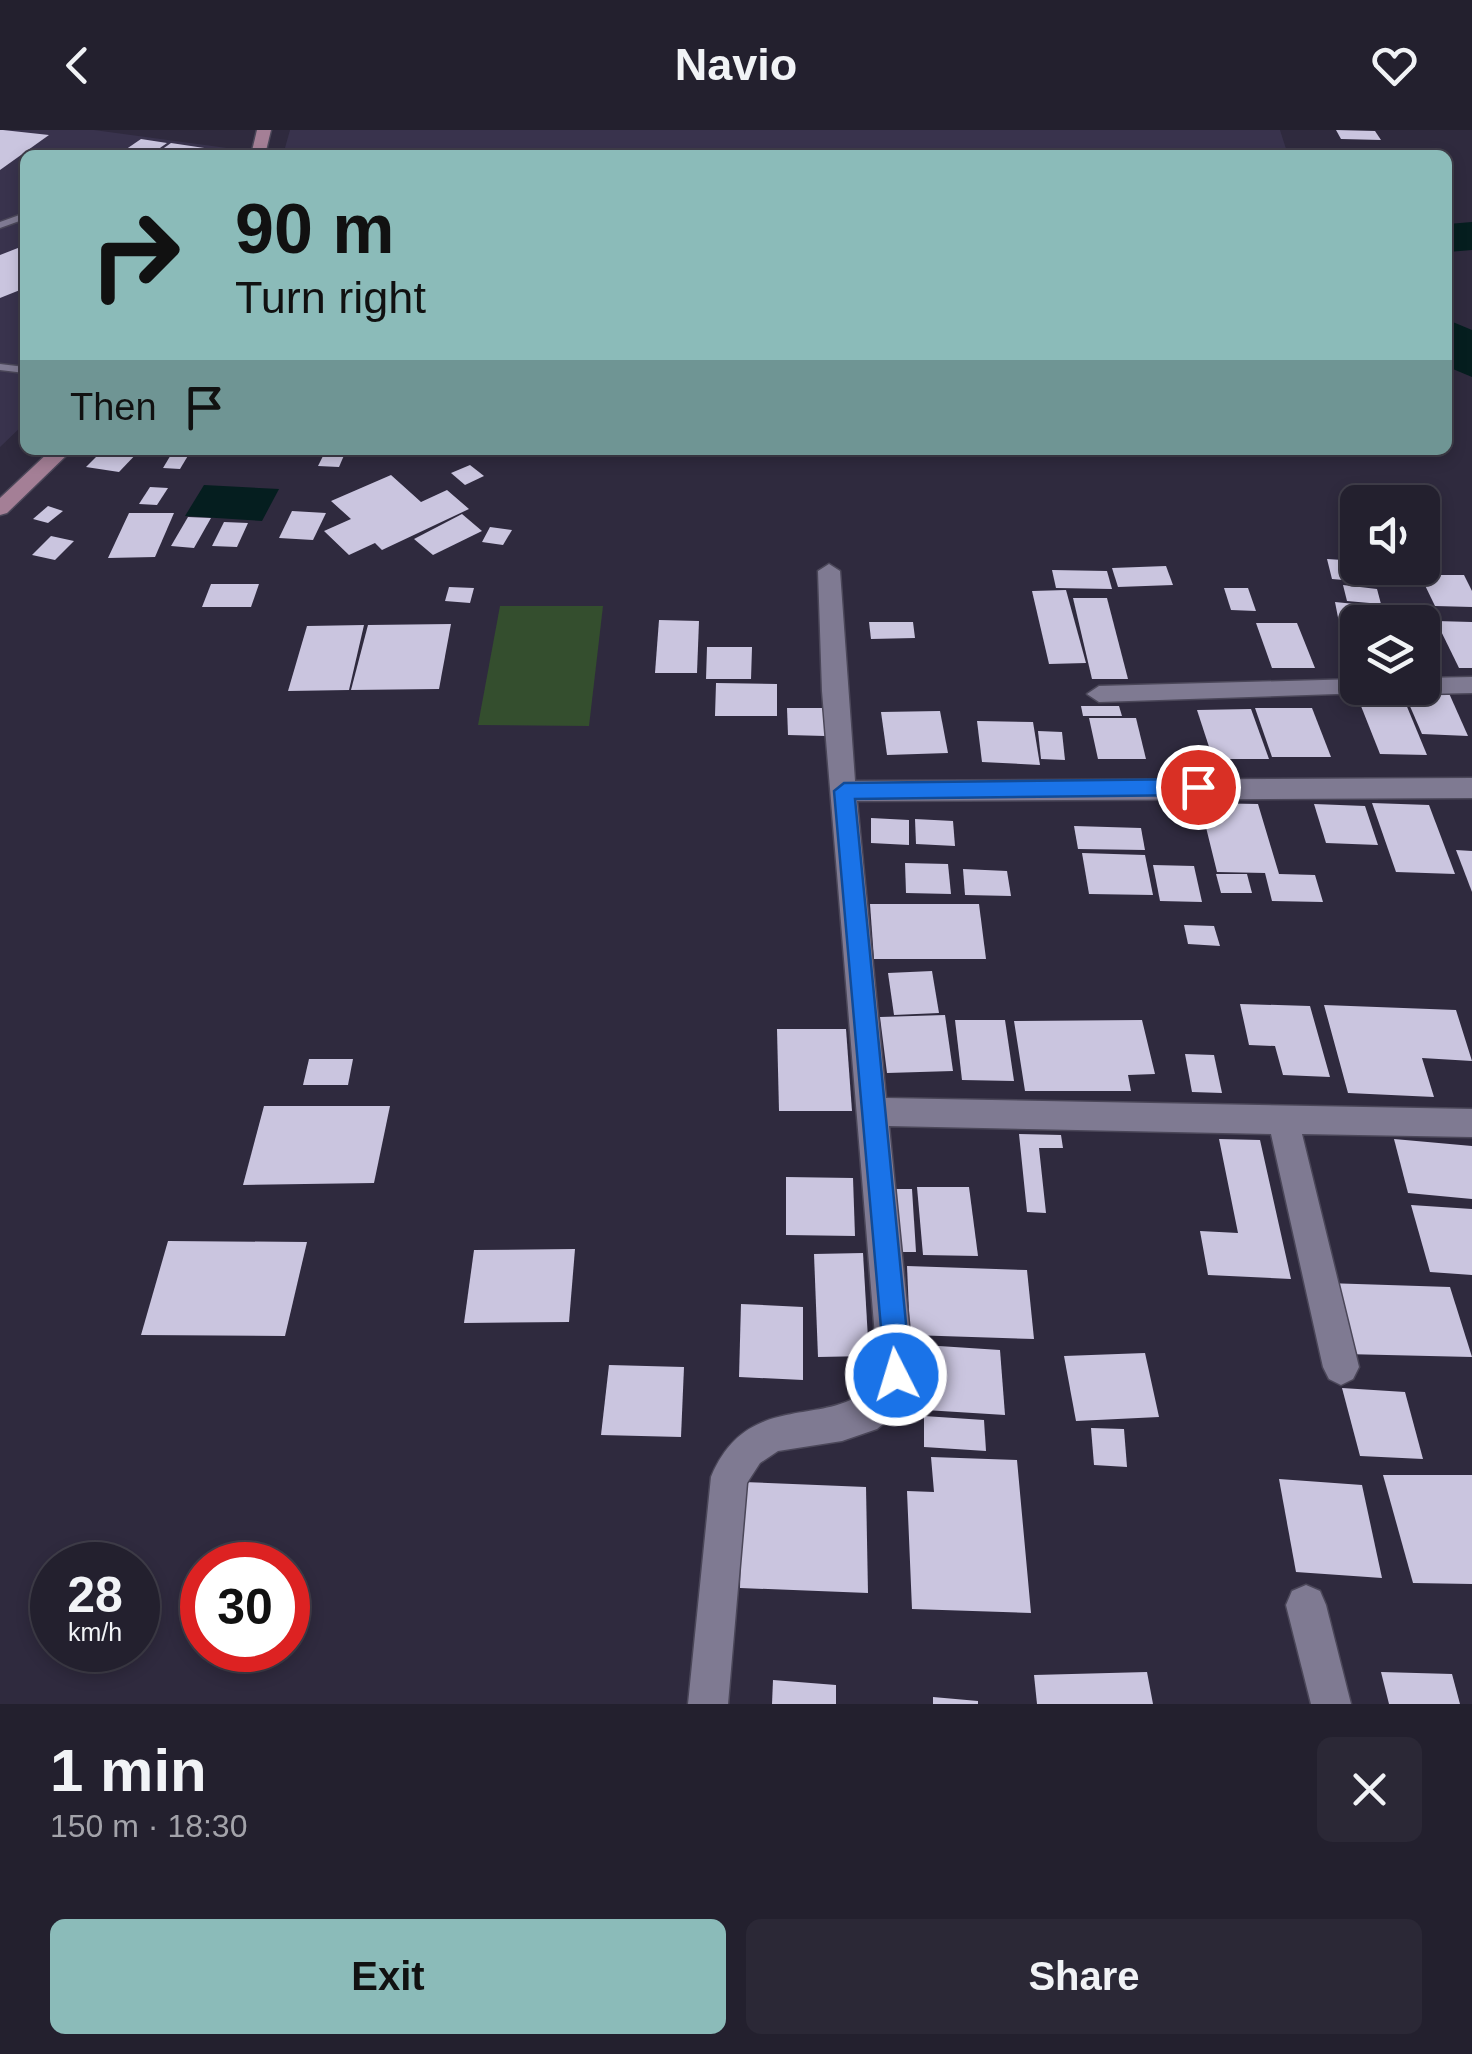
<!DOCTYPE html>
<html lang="en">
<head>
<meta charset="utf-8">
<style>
	:root { --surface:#23202e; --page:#2b2836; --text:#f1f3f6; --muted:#a3a3aa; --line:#403e4a; --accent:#8bbbb9 }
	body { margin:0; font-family:Helvetica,sans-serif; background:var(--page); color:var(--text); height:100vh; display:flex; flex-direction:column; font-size:38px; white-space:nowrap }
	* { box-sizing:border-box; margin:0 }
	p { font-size:32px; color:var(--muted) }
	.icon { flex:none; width:55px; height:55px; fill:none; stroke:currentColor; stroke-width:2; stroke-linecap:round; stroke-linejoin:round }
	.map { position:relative; height:1574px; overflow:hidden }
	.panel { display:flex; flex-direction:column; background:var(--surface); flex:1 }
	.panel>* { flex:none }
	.banner { position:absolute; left:20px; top:20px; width:1432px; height:305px; border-radius:15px; box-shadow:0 5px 15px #0003,0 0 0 2px var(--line); background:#8bbbb9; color:#111; overflow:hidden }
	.tools { position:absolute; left:1340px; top:355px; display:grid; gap:20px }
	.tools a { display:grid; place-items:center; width:100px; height:100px; border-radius:15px; background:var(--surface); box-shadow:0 5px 15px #0003,0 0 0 2px var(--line); font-size:50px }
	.speed { position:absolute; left:30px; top:1412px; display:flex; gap:20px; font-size:50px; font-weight:700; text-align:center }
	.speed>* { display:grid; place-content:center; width:130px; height:130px; border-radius:50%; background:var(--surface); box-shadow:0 5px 15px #0003,0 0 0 2px var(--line); line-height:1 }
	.speed small { font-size:25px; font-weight:400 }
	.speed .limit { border:15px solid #d22; background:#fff; color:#111 }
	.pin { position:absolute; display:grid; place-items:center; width:85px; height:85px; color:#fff; margin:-42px; border:5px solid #fff; border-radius:50%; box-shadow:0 2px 10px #0007 }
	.me { position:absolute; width:110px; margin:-55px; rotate:355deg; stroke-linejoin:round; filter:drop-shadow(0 0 8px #0008) }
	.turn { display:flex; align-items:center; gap:35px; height:210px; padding:0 50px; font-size:45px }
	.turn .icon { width:130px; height:130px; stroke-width:2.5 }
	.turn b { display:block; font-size:70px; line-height:85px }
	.then { display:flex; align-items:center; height:95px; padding:0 50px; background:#0003; gap:20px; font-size:38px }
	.round { display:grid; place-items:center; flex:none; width:105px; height:105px; border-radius:15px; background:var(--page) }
	.headline { display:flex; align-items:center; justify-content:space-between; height:170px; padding:0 50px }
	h1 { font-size:60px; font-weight:800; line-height:75px }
	.button { display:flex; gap:20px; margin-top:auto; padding:20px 50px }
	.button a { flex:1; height:115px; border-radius:15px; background:var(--accent); color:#111; font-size:40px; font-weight:800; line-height:115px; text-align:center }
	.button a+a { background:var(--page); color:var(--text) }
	header { display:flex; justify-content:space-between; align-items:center; height:130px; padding:0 50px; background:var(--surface); font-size:45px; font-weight:800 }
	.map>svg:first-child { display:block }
	.built { fill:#39334d }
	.green { fill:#344e2e }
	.water { fill:#051e1f }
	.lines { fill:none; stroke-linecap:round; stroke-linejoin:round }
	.river { fill:#051e1f; fill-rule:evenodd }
	.building { fill:#cac5df }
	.service-casing { stroke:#4b4759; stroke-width:3 }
	.minor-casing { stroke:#4b4759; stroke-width:3 }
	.secondary-casing { stroke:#4b4759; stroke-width:3 }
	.service { fill:#7f7a92; fill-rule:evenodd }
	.minor { fill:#7f7a92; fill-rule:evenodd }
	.secondary { fill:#a47f96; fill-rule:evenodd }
	.route { fill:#1a73e8; stroke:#114b97; stroke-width:2.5 }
</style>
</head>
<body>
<header><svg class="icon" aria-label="back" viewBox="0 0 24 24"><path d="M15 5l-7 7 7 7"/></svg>Navio<svg class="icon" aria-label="heart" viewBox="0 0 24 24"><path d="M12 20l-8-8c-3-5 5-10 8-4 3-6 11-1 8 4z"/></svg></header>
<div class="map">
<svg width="1472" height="1574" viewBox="0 0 1472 1574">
	<rect width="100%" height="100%" fill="#2f2a3e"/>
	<g class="built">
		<path d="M0,0h94l133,18 -2,7h-200v268l-25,24z"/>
		<path d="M290,0h990l8,25h-1005z"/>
	</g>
	<path class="green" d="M500,476h103l-14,120 -111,-1z"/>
	<path class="water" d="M204,355l75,4 -17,32 -77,-5z"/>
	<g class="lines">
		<g class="river">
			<path d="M1472,92v28l-24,2v-28z"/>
			<path d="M1448,190l24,10v47l-24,-10z"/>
		</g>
	</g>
	<g class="building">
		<path d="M0,0h3l46,5 -49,35z"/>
		<path d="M1336,0l39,1 6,9 -40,-1z"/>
		<path d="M141,9l26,4 -17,12 -28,-3z"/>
		<path d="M171,13l40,6 15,3 -72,3z"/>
		<path d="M23,116l2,42 -25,10v-43z"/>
		<path d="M103,320h37l-21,22 -33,-5z"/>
		<path d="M325,322l20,1 -6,14 -21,-1z"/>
		<path d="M172,323l17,1 -9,15 -17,-1z"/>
		<path d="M470,335l14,11 -19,9 -14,-12z"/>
		<path d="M391,345l30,27 26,-12 22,19 -87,41 -7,-7 -26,12 -25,-24 27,-12 -20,-18z"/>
		<path d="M150,357l18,1 -11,17 -18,-1z"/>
		<path d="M48,376l15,5 -15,12 -15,-4z"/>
		<path d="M292,381l34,2 -13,27 -34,-2z"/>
		<path d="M129,383h45l-19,44 -47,1z"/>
		<path d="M462,384l20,17 -49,24 -19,-16z"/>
		<path d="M188,387l23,1 -17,30 -23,-2z"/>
		<path d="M224,392l24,1 -11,24 -25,-1z"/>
		<path d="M490,397l22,3 -9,15 -21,-3z"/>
		<path d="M51,406l23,5 -19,19 -23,-5z"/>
		<path d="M1327,429l31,2 8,21 -34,-3z"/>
		<path d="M1166,436l7,19 -55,2 -6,-19z"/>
		<path d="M1052,440l55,1 5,18 -56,-1z"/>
		<path d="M1420,445h44l8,16v16l-37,-1z"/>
		<path d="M211,454h48l-8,23h-49z"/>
		<path d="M1343,455l34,4 4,15 -34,-3z"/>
		<path d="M449,457l25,1 -4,15 -25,-2z"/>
		<path d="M1224,458h24l8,23 -25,-1z"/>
		<path d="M1066,460l20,73 -37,1 -17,-73z"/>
		<path d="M1073,468h34l21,81h-36z"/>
		<path d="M1335,472l50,5 3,15h-30v17l-16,-1z"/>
		<path d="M659,490l40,1 -2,52h-42z"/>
		<path d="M1436,491l36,1v46h-13z"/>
		<path d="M869,492h44l2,16 -44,1z"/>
		<path d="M1256,493h41l18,45h-43z"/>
		<path d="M451,494l-12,65 -88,1 17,-65z"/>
		<path d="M364,495l-15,65 -61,1 19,-65z"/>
		<path d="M707,517h45l-1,32h-45z"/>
		<path d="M716,553l61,1v32h-62z"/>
		<path d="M1403,560l45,1 20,45 -46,-2z"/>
		<path d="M1357,566l46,1 24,58 -47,-1z"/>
		<path d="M1081,576h38l3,10h-39z"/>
		<path d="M787,578h37l1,28 -37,-1z"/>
		<path d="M1255,578h57l19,49h-59z"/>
		<path d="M1251,579l18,50h-56l-16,-49z"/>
		<path d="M940,581l8,42 -61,2 -6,-43z"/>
		<path d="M1089,588h47l10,41h-48z"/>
		<path d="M977,591l56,1 7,43 -58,-3z"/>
		<path d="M1038,601l24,1 3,28 -24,-1z"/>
		<path d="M1200,673l58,1 21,70 36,1 8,27 -51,-1 -7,-28 -48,-1z"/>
		<path d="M1372,673l57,2 26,69 -59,-2z"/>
		<path d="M1314,674l51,2 13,39 -52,-2z"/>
		<path d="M871,688l38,2v25l-38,-2z"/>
		<path d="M915,689l38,2 2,25 -39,-2z"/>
		<path d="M1074,696l67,2 4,22 -67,-1z"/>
		<path d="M1456,720l16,1v41z"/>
		<path d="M1082,723l63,2 8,40 -64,-1z"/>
		<path d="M905,733l43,1 3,30 -45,-1z"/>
		<path d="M1153,735l41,1 8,36 -42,-1z"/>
		<path d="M963,739l44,2 4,25 -46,-1z"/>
		<path d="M1216,744h31l5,19h-31z"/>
		<path d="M870,774h109l7,55h-112z"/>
		<path d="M1184,795l30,1 6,20 -32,-2z"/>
		<path d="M932,841l7,42 -45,2 -6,-42z"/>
		<path d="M1240,874l70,2 20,71 -47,-2 -8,-29 -26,-1z"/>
		<path d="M1324,875l132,5 16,51 -50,-3 12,39 -86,-4z"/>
		<path d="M945,885l8,56 -66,2 -7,-56z"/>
		<path d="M955,890h50l9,61 -52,-1z"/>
		<path d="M1142,890l13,54 -27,1 3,16h-106l-11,-70z"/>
		<path d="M777,899h69l6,82h-73z"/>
		<path d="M1185,924l29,1 8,38 -30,-1z"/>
		<path d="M309,929h44l-5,26h-45z"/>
		<path d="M264,976h126l-16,77 -131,2z"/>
		<path d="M1019,1004l42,1 2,13h-24l7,65 -19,-1z"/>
		<path d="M1219,1009l41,1 31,139 -83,-4 -8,-44 38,2z"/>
		<path d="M1394,1009l78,7v53l-64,-6z"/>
		<path d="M786,1047l67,1 2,58 -69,-1z"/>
		<path d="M917,1057h52l9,69 -55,-1z"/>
		<path d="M892,1059h20l4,63h-20z"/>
		<path d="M1411,1075l61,4v66l-42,-3z"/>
		<path d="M168,1111l139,1 -22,94 -144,-1z"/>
		<path d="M575,1119l-6,73 -105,1 10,-73z"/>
		<path d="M863,1123l6,103 -51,1 -4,-103z"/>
		<path d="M907,1136l120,4 7,69 -124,-4z"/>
		<path d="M1326,1153l124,4 22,70 -128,-3z"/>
		<path d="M741,1174l62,3v73l-64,-3z"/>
		<path d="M908,1214l92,6 5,65 -96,-6z"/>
		<path d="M1145,1223l14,64 -83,4 -12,-65z"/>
		<path d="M609,1235l75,2 -3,70 -80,-2z"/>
		<path d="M1342,1258l63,4 18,67 -63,-3z"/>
		<path d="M924,1286l60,4 2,31 -62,-4z"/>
		<path d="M1091,1298l33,1 3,38 -33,-2z"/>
		<path d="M931,1327l86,3 14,153 -119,-4 -5,-118 27,1z"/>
		<path d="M1383,1345h89v109l-59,-1z"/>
		<path d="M1279,1349l83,6 20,93 -86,-6z"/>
		<path d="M743,1352l123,5 2,106 -128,-5z"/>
		<path d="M1147,1542l6,32h-116l-3,-29z"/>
		<path d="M1381,1542l71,2 8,30h-71z"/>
		<path d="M773,1550l63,5v19h-64z"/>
		<path d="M933,1567l45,4v3h-45z"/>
	</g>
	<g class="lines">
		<defs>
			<g id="service">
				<path d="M25,83v6l-25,9v-6z"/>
				<path d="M0,234l25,3v6l-25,-3z"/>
			</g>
			<g id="minor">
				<path d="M829,434l11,7 15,210 617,-3v20l-615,3 29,297 586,11v28l-170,-3 57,233 -6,12 -12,6 -12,-6 -6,-12 -52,-233 -382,-8 25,249 -19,39 -18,15 -35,12 -64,10 -18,12 -13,20 -19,221h-40l23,-227c40,-97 133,-39 167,-104l-56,-682 -4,-120z"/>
				<path d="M1472,547v16l-50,1 -11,-6h11v-10z"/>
				<path d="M1358,549v9h12l-4,5 -267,9 -12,-8 12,-8z"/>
				<path d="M1306,1455l14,6 6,14 25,99h-40l-25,-99 6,-14z"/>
			</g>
			<g id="secondary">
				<path d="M257,0h14l-6,25h-14z"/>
				<path d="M51,320h21l-65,63 -7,2v-17z"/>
			</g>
		</defs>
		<use href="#service" class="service-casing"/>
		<use href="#minor" class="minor-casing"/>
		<use href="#secondary" class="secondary-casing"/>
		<use href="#service" class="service"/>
		<use href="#minor" class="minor"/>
		<use href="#secondary" class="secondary"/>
	</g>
	<path class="route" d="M1198,649l11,8 -11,8 -343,4 56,576 -5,10 -10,5 -10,-5 -52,-594 10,-8z"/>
</svg>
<div class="tools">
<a><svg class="icon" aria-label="sound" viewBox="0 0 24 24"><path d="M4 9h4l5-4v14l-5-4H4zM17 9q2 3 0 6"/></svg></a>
<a><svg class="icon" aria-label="layers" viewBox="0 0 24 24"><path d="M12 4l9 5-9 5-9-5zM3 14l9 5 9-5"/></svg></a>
</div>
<div class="speed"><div>28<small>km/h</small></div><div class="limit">30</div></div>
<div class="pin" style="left:1198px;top:657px;background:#d93025"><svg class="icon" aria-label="arrive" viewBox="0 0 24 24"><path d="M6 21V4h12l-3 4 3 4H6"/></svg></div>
<svg class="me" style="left:896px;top:1245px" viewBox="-20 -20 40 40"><circle r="17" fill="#1a73e8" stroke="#fff" stroke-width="3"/><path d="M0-11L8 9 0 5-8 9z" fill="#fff"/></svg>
<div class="banner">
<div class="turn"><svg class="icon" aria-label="right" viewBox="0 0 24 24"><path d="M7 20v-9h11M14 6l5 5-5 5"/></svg><div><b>90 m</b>Turn right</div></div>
<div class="then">Then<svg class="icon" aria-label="arrive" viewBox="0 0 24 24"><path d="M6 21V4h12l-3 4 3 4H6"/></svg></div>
</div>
</div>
<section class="panel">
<div class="headline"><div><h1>1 min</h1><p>150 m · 18:30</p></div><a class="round"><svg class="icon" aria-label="close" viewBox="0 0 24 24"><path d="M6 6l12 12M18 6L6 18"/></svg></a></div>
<div class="button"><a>Exit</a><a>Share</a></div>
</section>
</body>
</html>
